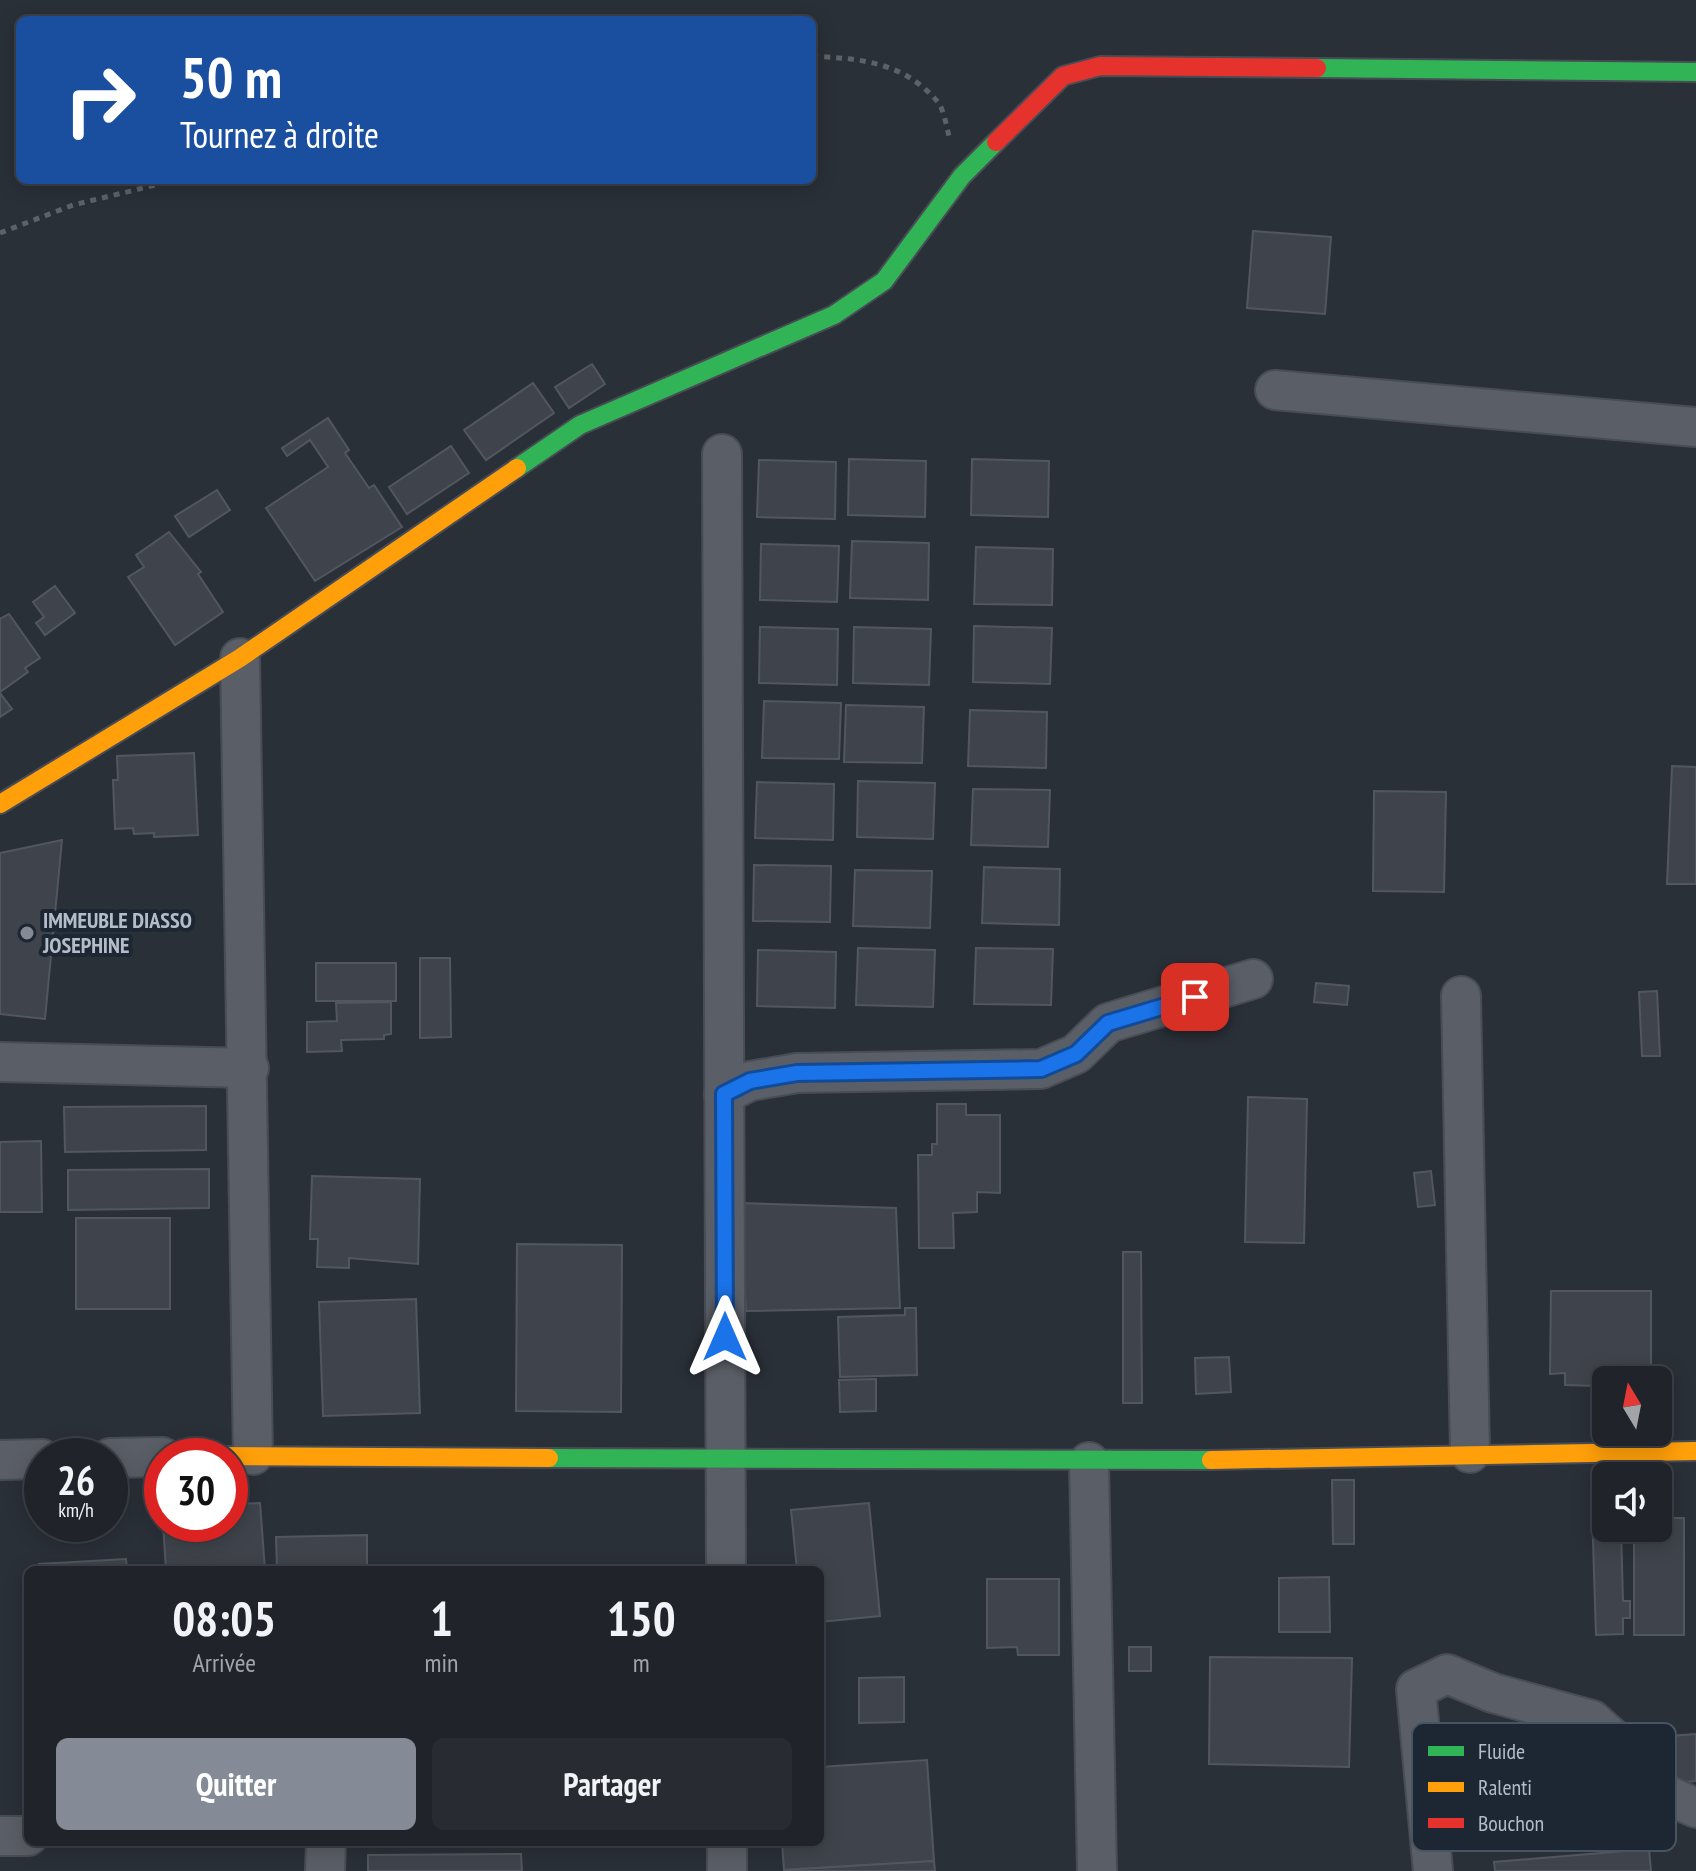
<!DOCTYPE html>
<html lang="fr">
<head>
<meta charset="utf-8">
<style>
	:root { --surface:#20242a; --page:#282c32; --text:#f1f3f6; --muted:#a2a4a8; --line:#3d4147; --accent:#848b96 }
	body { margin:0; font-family:"PT Sans Narrow",sans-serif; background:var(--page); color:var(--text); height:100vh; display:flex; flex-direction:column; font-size:30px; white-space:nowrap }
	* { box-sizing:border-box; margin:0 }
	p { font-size:26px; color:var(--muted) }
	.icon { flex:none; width:44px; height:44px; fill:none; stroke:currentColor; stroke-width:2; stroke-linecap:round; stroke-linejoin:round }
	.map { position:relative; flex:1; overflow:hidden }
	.side { position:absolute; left:24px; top:1566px; width:800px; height:280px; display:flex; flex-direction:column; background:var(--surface); border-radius:12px; box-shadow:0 4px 20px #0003,0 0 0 2px var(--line) }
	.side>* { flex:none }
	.guide { position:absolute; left:16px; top:16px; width:800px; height:168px; border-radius:12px; box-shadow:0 4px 20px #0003,0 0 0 2px var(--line); background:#1a4fa0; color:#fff; overflow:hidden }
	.needle { width:52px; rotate:350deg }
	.buttons { position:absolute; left:1592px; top:1366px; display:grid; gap:16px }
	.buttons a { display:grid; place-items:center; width:80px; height:80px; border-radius:12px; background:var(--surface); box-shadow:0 4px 20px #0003,0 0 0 2px var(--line); font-size:40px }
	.speed { position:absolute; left:24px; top:1438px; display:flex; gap:16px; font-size:40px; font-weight:700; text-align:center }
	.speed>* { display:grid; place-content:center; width:104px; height:104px; border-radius:50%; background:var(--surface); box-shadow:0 4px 20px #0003,0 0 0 2px var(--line); line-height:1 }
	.speed small { font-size:20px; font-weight:400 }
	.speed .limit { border:12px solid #d22; background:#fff; color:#111 }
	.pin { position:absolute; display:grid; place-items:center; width:68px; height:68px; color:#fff; margin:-34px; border-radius:16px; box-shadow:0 4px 12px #0006 }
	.me { position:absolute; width:88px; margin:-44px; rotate:0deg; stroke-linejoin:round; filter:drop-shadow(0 0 6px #0008) }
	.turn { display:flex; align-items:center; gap:28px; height:168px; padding:0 32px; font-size:36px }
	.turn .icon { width:104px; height:104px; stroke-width:2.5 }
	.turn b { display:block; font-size:56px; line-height:68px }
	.eta { display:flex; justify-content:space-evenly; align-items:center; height:136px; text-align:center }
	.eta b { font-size:48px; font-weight:700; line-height:56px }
	.action { display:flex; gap:16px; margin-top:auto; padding:16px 32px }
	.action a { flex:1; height:92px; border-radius:12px; background:var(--accent); color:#fff; font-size:32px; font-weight:700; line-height:92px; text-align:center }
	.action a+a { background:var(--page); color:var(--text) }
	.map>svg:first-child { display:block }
	.building { fill:#3f444c; stroke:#52575f; stroke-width:2 }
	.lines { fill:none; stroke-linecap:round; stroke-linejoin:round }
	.street-casing { stroke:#484c55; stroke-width:42 }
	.fast-casing { stroke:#484c55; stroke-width:22 }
	.slow-casing { stroke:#484c55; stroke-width:22 }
	.jam-casing { stroke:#484c55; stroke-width:22 }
	.path { stroke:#5c6268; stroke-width:5; stroke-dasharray:6 6; stroke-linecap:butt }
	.street { stroke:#5a5e66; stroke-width:38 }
	.fast { stroke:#30b455; stroke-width:18 }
	.slow { stroke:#ff9f0a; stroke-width:18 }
	.jam { stroke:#e5322d; stroke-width:18 }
	.route-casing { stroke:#114b97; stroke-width:20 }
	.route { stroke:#1a73e8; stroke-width:14 }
	.poi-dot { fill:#848b96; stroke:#1d2633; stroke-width:3 }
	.labels { text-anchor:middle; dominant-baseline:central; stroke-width:8; stroke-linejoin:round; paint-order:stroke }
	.poi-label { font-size:22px; font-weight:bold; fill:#b4bcc9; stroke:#1d2633; text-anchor:start }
	.key { fill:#1d2633; stroke:#4a5360; stroke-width:2 }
	.key-label { font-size:22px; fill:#b4bcc9 }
</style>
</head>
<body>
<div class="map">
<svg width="1696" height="1871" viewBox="0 0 1696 1871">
	<rect width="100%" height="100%" fill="#2a3038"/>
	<g class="building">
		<path d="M1253,231l78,6 -6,77 -78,-6z"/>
		<path d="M592,364l13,20 -36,24 -14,-21z"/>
		<path d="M533,383l21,30 -68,47 -22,-30z"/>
		<path d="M328,418l21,32 -4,3 24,35 5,-3 28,42 -87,54 -49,-73 62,-41 -18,-27 -23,16 -5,-8z"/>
		<path d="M451,446l18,27 -62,41 -18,-27z"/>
		<path d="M849,459l77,2 -1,56 -77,-2z"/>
		<path d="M972,459l77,2 -1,56 -77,-2z"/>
		<path d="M759,460l77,2 -1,57 -78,-2z"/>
		<path d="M217,490l13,20 -41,27 -14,-21z"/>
		<path d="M169,532l32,40 -3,2 25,38 -48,33 -47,-68 16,-10 -8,-12z"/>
		<path d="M852,541l77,2 -1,57 -78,-2z"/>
		<path d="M761,544l78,2 -2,56 -77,-2z"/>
		<path d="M976,547l77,2 -1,56 -78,-1z"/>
		<path d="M55,586l20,27 -30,22 -9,-12 8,-6 -11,-15z"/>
		<path d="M9,614l31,44 -15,10 3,4 -28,20v-73z"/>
		<path d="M974,626l78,2 -2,56 -77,-2z"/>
		<path d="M760,627l78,2 -1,56 -78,-2z"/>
		<path d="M854,627l77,2 -2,56 -76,-2z"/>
		<path d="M0,693l12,16 -12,8z"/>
		<path d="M764,701l77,2 -2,56 -77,-1z"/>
		<path d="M846,705l78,2 -2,56 -78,-1z"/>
		<path d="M970,710l77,2 -1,56 -78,-2z"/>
		<path d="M194,753l4,82 -44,2v-4l-20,1 -1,-6 -18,1 -2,-49h5l-1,-24z"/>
		<path d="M1672,766l24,1v117h-29z"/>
		<path d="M858,781l77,2 -2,56 -76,-2z"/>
		<path d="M757,782l77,2 -1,56 -78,-2z"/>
		<path d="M973,789l77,1 -2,57 -77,-2z"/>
		<path d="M1374,791l72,1 -2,100 -71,-1z"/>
		<path d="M62,840l-17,179 -45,-5v-161z"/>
		<path d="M754,865l77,1 -1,56 -77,-1z"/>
		<path d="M984,867l76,2 -1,56 -77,-2z"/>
		<path d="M855,870l77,1 -2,57 -77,-2z"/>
		<path d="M858,948l77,2 -2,57 -77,-2z"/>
		<path d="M976,948l77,1 -2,56 -77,-1z"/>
		<path d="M758,950l78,2 -1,56 -78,-2z"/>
		<path d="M420,958h30l1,79 -31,1z"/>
		<rect x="316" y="963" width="80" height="38"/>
		<path d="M1316,983l33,3 -2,19 -33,-3z"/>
		<path d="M1657,991l3,65h-18l-3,-64z"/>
		<path d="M391,1002v32l-7,1v4l-43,1 1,11 -35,1v-30l30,-1 -1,-18z"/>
		<path d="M1248,1097l59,2 -3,144 -59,-1z"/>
		<path d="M937,1104h29v11h34v78l-23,-1v20l-24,1 1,35h-35l-1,-93h14v-11h5z"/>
		<path d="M206,1106v44l-141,2 -1,-45z"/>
		<path d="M41,1141l1,71h-42v-70z"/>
		<path d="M209,1169v39l-141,2v-40z"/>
		<path d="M1431,1171l4,34 -17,2 -4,-34z"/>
		<path d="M312,1176l108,3 -2,85 -69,-6v10l-32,-1 1,-28h-8z"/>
		<path d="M739,1203l157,5 4,100 -154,3z"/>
		<rect x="76" y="1218" width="94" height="91"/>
		<path d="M517,1244l105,1 -1,167 -105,-1z"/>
		<path d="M1123,1252h18l1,151h-19z"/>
		<path d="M1551,1291h100v89h-45v24h-9v-18l-32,-1v-12l-15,1z"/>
		<path d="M416,1299l4,114 -97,3 -4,-114z"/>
		<path d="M905,1308h11l1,67 -77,2 -2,-60 67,-2z"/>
		<path d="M1229,1357l2,35 -35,2 -1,-36z"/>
		<path d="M876,1379v32l-36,1 -1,-32z"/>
		<path d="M1591,1478h15v50h15l2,73h7v17h-7v16l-27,1z"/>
		<path d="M1332,1480h22v64h-21z"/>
		<path d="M260,1503l5,67h-99l-3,-46h67v-20z"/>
		<path d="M869,1503l11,113 -60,6v-52h-23l-6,-60z"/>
		<path d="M1658,1518h26v117h-50v-107h24z"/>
		<path d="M367,1535v35h-90l-1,-33z"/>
		<path d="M126,1559l1,11h-87l-1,-6z"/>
		<path d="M1329,1577l1,55h-51v-54z"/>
		<path d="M987,1579h72v76h-41l-1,-8 -30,1z"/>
		<rect x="1129" y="1647" width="22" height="24"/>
		<path d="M1210,1657l142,1 -3,109 -140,-3z"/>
		<path d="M904,1677v45l-45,1v-45z"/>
		<path d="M1696,1734v47l-24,2 -3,-47z"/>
		<path d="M927,1760l7,101 -150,9 -2,-28h38v-75z"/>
		<path d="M1649,1849l2,22h-156l-1,-9z"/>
		<path d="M521,1854l1,17h-154v-16z"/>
		<path d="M934,1861l1,10h-151v-1z"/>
	</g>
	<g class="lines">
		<defs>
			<g id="street">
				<path d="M1275,390l421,37"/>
				<path d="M722,454l4,1116"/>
				<path d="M240,658l13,797"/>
				<path d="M1461,996l9,457"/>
				<path d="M0,1062l249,6"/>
				<path d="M724,1094l26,-13 47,-8 244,-4 35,-15 32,-31 145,-44"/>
				<path d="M110,1458l52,-1"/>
				<path d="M0,1460l42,-1"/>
				<path d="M1089,1462l8,409"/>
				<path d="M0,1836h28"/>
				<path d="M727,1842v29"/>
				<path d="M325,1871l1,-29"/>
				<path d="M1433,1871l-17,-182 31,-15 46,19 99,27 22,20 38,48 44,20"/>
			</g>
			<g id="fast">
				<path d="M1317,68l379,4"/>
				<path d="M517,468l63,-43 254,-110 50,-34 78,-105 34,-34"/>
				<path d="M549,1458l662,2"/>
			</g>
			<g id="slow">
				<path d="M0,804l240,-146 277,-190"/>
				<path d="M213,1456l336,2"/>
				<path d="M1211,1460l485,-9"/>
			</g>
			<path id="jam" d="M996,142l67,-66 37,-10 217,2"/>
		</defs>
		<use href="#street" class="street-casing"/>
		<use href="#fast" class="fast-casing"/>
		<use href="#slow" class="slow-casing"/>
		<use href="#jam" class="jam-casing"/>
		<g class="path">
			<path d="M812,56c48,3 90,5 125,45 7,8 9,24 12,35"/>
			<path d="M0,233l73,-28 103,-25"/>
		</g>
		<use href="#street" class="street"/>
		<use href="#fast" class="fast"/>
		<use href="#slow" class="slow"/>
		<use href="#jam" class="jam"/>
	</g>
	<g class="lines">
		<defs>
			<path id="route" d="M725,1337l-1,-243 26,-13 47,-8 244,-4 35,-15 32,-31 87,-26"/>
		</defs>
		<use href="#route" class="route-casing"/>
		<use href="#route" class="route"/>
	</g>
	<circle class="poi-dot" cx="27" cy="933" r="8"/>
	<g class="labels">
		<g class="poi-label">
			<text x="43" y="920">IMMEUBLE DIASSO<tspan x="43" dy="25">JOSEPHINE</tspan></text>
		</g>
	</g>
	<rect x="1412" y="1723" width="264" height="128" rx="12" class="key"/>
	<rect x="1428" y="1746" width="36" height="10" fill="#30b455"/>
	<rect x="1428" y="1782" width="36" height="10" fill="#ff9f0a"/>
	<rect x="1428" y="1818" width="36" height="10" fill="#e5322d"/>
	<g class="key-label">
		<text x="1478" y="1759">Fluide</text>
		<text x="1478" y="1795">Ralenti</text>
		<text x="1478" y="1831">Bouchon</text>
	</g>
</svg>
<div class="buttons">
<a><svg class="needle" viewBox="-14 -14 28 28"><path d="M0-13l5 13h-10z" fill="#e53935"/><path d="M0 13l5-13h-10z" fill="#a2a4a8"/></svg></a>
<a><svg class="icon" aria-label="sound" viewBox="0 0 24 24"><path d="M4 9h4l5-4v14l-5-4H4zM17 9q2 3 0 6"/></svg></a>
</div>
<div class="speed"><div>26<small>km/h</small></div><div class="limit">30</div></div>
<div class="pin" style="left:1195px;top:997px;background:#d93025"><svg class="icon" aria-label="arrive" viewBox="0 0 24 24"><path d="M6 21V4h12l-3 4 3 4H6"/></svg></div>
<svg class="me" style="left:725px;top:1337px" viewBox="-20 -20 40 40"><path d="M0-17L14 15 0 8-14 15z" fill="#1a73e8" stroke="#fff" stroke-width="4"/></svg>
<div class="guide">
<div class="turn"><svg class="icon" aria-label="right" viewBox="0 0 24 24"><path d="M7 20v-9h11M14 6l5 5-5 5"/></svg><div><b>50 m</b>Tournez à droite</div></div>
</div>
<section class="side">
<div class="eta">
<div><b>08:05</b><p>Arrivée</p></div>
<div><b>1</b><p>min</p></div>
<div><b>150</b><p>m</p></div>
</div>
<div class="action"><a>Quitter</a><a>Partager</a></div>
</section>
</div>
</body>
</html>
